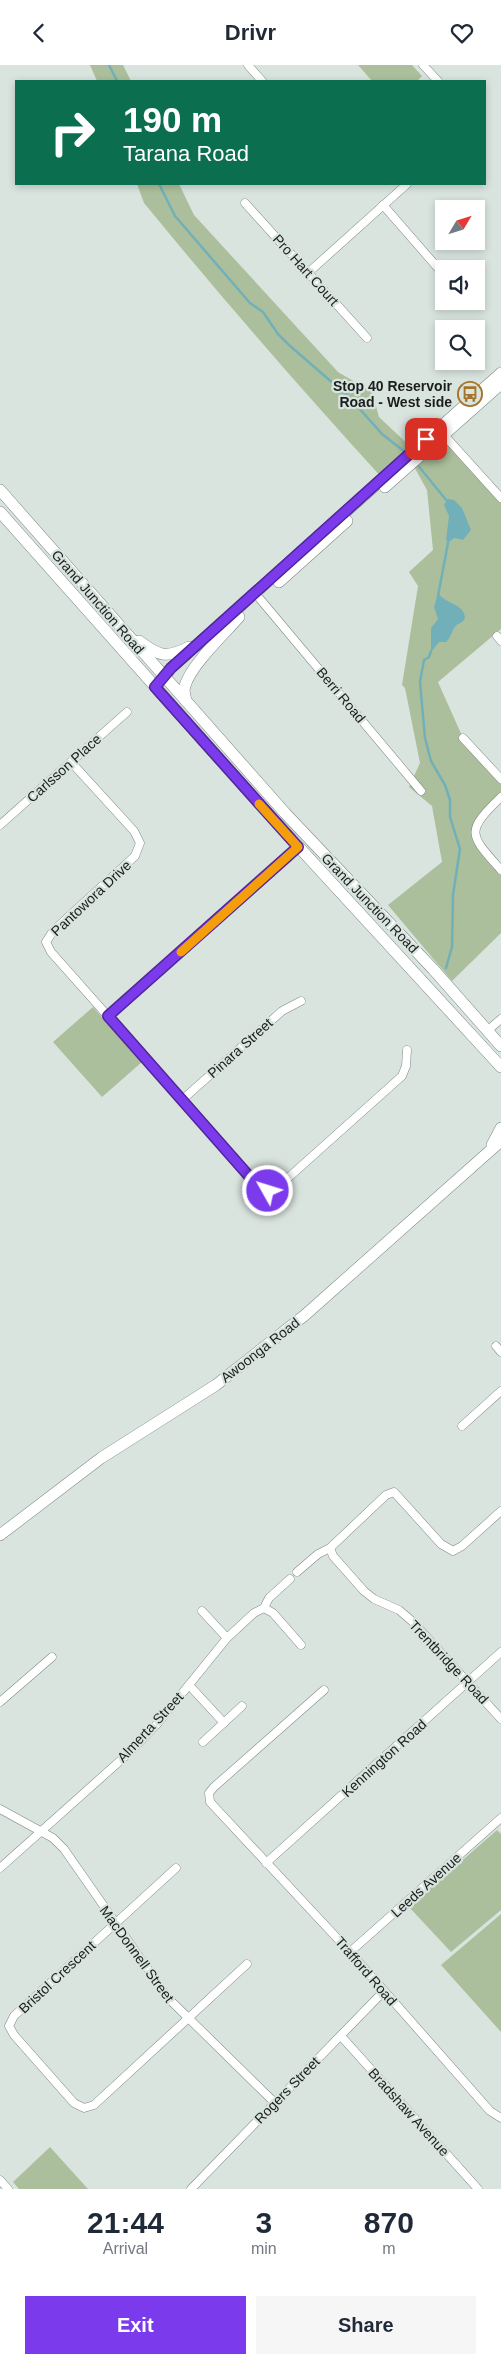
<!DOCTYPE html>
<html lang="en">
<head>
<meta charset="utf-8">
<style>
	:root { --surface:#fff; --page:#f6f6f7; --text:#1f2937; --muted:#747a83; --accent:#7c3aed }
	body { margin:0; font-family:Helvetica,sans-serif; background:var(--page); color:var(--text); height:100vh; display:flex; flex-direction:column; font-size:19px; white-space:nowrap }
	* { box-sizing:border-box; margin:0 }
	p { font-size:16px; color:var(--muted) }
	.icon { flex:none; width:28px; height:28px; fill:none; stroke:currentColor; stroke-width:2; stroke-linecap:round; stroke-linejoin:round }
	.map { position:relative; height:2124px; overflow:hidden }
	.side { display:flex; flex-direction:column; background:var(--surface); flex:1 }
	.side>* { flex:none }
	.hud { position:absolute; left:15px; top:15px; width:471px; height:105px; border-radius:0px; box-shadow:0 2px 8px #0003; background:#0b6e4f; color:#fff; overflow:hidden }
	.needle { width:32px; rotate:52deg }
	.fabs { position:absolute; left:435px; top:135px; display:grid; gap:10px }
	.fabs a { display:grid; place-items:center; width:50px; height:50px; border-radius:0px; background:var(--surface); box-shadow:0 2px 8px #0003; font-size:25px }
	.pin { position:absolute; display:grid; place-items:center; width:42px; height:42px; color:#fff; margin:-21px; border-radius:10px; box-shadow:0 2px 8px #0006 }
	.me { position:absolute; width:55px; margin:-28px; rotate:309deg; stroke-linejoin:round; filter:drop-shadow(0 0 4px #0008) }
	.turn { display:flex; align-items:center; gap:18px; height:105px; padding:0 25px; font-size:22px }
	.turn .icon { width:65px; height:65px; stroke-width:2.5 }
	.turn b { display:block; font-size:35px; line-height:42px }
	.eta { display:flex; justify-content:space-evenly; align-items:center; height:85px; text-align:center }
	.eta b { font-size:30px; font-weight:800; line-height:35px }
	.primary-button { display:flex; gap:10px; margin-top:auto; padding:10px 25px }
	.primary-button a { flex:1; height:58px; border-radius:0px; background:var(--accent); color:#fff; font-size:20px; font-weight:800; line-height:58px; text-align:center }
	.primary-button a+a { background:var(--page); color:var(--text) }
	header { display:flex; justify-content:space-between; align-items:center; height:65px; padding:0 25px; background:var(--surface); font-size:22px; font-weight:800 }
	.map>svg:first-child { display:block }
	.green { fill:#acbf9c }
	.water { fill:#72b0b9 }
	.lines { fill:none; stroke-linecap:round; stroke-linejoin:round }
	.stream { stroke:#72b0b9; stroke-width:2.5 }
	.minor-casing { stroke:#7e8884; stroke-width:9 }
	.secondary-casing { stroke:#7e8884; stroke-width:12 }
	.minor { stroke:#fff; stroke-width:8 }
	.secondary { stroke:#fff; stroke-width:11 }
	.route-casing { stroke:#51269a; stroke-width:12 }
	.route { stroke:#7c3aed; stroke-width:9 }
	.slow { stroke:#f59e0b; stroke-width:9 }
	.labels { text-anchor:middle; dominant-baseline:central; stroke-width:4.5; stroke-linejoin:round; paint-order:stroke }
	.street-label { font-size:14px; fill:#1a1e1d; stroke:#d9e4df }
	.poi-label { font-size:14px; font-weight:bold; fill:#1a1e1d; stroke:#d9e4df; text-anchor:end }
</style>
</head>
<body>
<header><svg class="icon" aria-label="back" viewBox="0 0 24 24"><path d="M15 5l-7 7 7 7"/></svg>Drivr<svg class="icon" aria-label="heart" viewBox="0 0 24 24"><path d="M12 20l-8-8c-3-5 5-10 8-4 3-6 11-1 8 4z"/></svg></header>
<div class="map">
<svg width="501" height="2124" viewBox="0 0 501 2124">
	<rect width="100%" height="100%" fill="#d9e4df"/>
	<g class="green">
		<path d="M90,0h33l8,16h-34z"/>
		<path d="M358,0h54l10,11 -5,5h-45z"/>
		<path d="M137,119h42l15,31 144,157 34,20 7,25 35,33 -31,29c-82,-90 -162,-182 -239,-276z"/>
		<path d="M444,370l57,63v131l-63,53 25,56 38,41v18l-27,37 27,36v63l-49,48 -64,-76 54,-43 -10,-56 -23,-19 11,-24 -15,-75 -3,-3 16,-99 -9,-14 24,-22 -6,-60 -15,-27z"/>
		<path d="M93,942l49,55 -40,35 -49,-55z"/>
		<path d="M497,1765l4,4v76l-50,42 -42,-45z"/>
		<path d="M501,1849v118l-60,-67z"/>
		<path d="M50,2082l38,42h-69l-6,-7z"/>
	</g>
	<g class="water">
		<path d="M448,434l6,1 8,8 9,22 -8,10 -9,-2 -6,5 -2,-3 3,-24 -5,-11z"/>
		<path d="M438,528c7,11 26,10 27,25 -3,6 -6,4 -10,9 -4,5 -4,11 -9,15h-7l-8,10v-24l7,-9 -4,-12z"/>
	</g>
	<g class="lines">
		<g class="stream">
			<path d="M109,0l8,16"/>
			<path d="M159,119l16,32 75,87 13,9 15,22 11,11 61,53 32,36 23,18"/>
			<path d="M416,398l31,38"/>
			<path d="M438,531l10,-53"/>
			<path d="M431,586l-2,6 -5,3 -4,22 5,56 6,23 14,24 5,15v17l10,32 -7,46 -1,52 -6,21"/>
		</g>
		<defs>
			<g id="minor">
				<path d="M248,0l14,16"/>
				<path d="M423,0l15,16"/>
				<path d="M245,138l122,135"/>
				<path d="M383,140l61,70"/>
				<path d="M309,207l98,-88"/>
				<path d="M444,370l57,63"/>
				<path d="M260,534l161,192"/>
				<path d="M497,571l4,5"/>
				<path d="M463,673l38,41"/>
				<path d="M71,697l63,69 6,12 -5,13 -82,75 -7,11 5,10 206,232 11,7 11,-5 123,-110 4,-10 1,-16"/>
				<path d="M501,732c-36,35 -32,37 0,73"/>
				<path d="M0,760l127,-113"/>
				<path d="M108,951l190,-169"/>
				<path d="M487,966l14,-12"/>
				<path d="M182,1035l100,-89 19,-10"/>
				<path d="M496,1281l5,6"/>
				<path d="M462,1361l39,-35"/>
				<path d="M330,1483l3,8 31,35 10,8 25,11 14,12 88,97"/>
				<path d="M297,1507l21,-18 12,-6 56,-53 8,-3 47,52 12,7 9,-5 39,-35"/>
				<path d="M264,1543l9,5 28,32"/>
				<path d="M202,1546l25,27"/>
				<path d="M189,1620l35,38"/>
				<path d="M324,1625l-110,97 -5,6 1,9 140,150 140,159 11,7"/>
				<path d="M0,1637l52,-45"/>
				<path d="M203,1677l39,-36"/>
				<path d="M0,1744l53,29 11,11 104,149 107,105"/>
				<path d="M266,1798l235,-211"/>
				<path d="M0,1803l131,-117 27,-28 69,-85 27,-25 10,-5 5,-10 21,-19"/>
				<path d="M176,1803l-162,148 -5,10 5,9 60,68 10,5 10,-3 153,-141"/>
				<path d="M350,1887l151,-134"/>
				<path d="M341,1971l137,153"/>
				<path d="M0,2115l8,9"/>
				<path d="M191,2124l193,-198"/>
			</g>
			<g id="secondary">
				<path d="M385,422l116,-103"/>
				<path d="M0,425l285,323 148,156 68,77"/>
				<path d="M0,447l263,296 238,259"/>
				<path d="M279,517l68,-61"/>
				<path d="M139,576c20,15 27,18 50,6"/>
				<path d="M160,617l11,-14 330,-295"/>
				<path d="M186,636c-1,-5 -3,-11 -1,-15 5,-20 40,-53 54,-69"/>
				<path d="M492,1080l9,-17"/>
				<path d="M0,1470l101,-77 115,-73 89,-70 196,-174"/>
			</g>
		</defs>
		<use href="#minor" class="minor-casing"/>
		<use href="#secondary" class="secondary-casing"/>
		<use href="#minor" class="minor"/>
		<use href="#secondary" class="secondary"/>
	</g>
	<g class="lines">
		<defs>
			<path id="route" d="M268,1126l-12,-7 -148,-168 190,-169 -143,-160 16,-19 255,-229"/>
		</defs>
		<use href="#route" class="route-casing"/>
		<use href="#route" class="route"/>
		<path class="slow" d="M181,887l117,-105 -39,-43"/>
	</g>
	<defs>
		<symbol id="bus-ring" viewBox="-11 -11 22 22"><circle r="9.5" fill="#d9e4df" stroke="#a57329" stroke-width="1.5"/><path d="M-5-6H5V4H4V6H2V4H-2V6H-4V4H-5ZM-3.5-4V0h7V-4ZM-3.5 1.2v1.5H-2V1.2ZM2 1.2v1.5H3.5V1.2Z" fill="#a57329"/></symbol>
	</defs>
	<g fill-rule="evenodd">
		<use href="#bus-ring" x="456" y="315" width="28" height="28"/>
	</g>
	<g class="labels">
		<g class="street-label">
			<text transform="translate(306 205) rotate(48)">Pro Hart Court</text>
			<text transform="translate(98 537) rotate(49)">Grand Junction Road</text>
			<text transform="translate(341 630) rotate(50)">Berri Road</text>
			<text transform="translate(64 703) rotate(-42)">Carlsson Place</text>
			<text transform="translate(91 833) rotate(-43)">Pantowora Drive</text>
			<text transform="translate(370 838) rotate(46)">Grand Junction Road</text>
			<text transform="translate(240 983) rotate(-42)">Pinara Street</text>
			<text transform="translate(260 1285) rotate(-38)">Awoonga Road</text>
			<text transform="translate(449 1597) rotate(47)">Trentbridge Road</text>
			<text transform="translate(150 1662) rotate(-47)">Almerta Street</text>
			<text transform="translate(384 1693) rotate(-42)">Kennington Road</text>
			<text transform="translate(426 1820) rotate(-42)">Leeds Avenue</text>
			<text transform="translate(137 1889) rotate(54)">MacDonnell Street</text>
			<text transform="translate(366 1906) rotate(49)">Trafford Road</text>
			<text transform="translate(57 1912) rotate(-43)">Bristol Crescent</text>
			<text transform="translate(287 2025) rotate(-46)">Rogers Street</text>
			<text transform="translate(409 2047) rotate(48)">Bradshaw Avenue</text>
		</g>
		<g class="poi-label">
			<text x="452" y="321">Stop 40 Reservoir<tspan x="452" dy="16">Road - West side</tspan></text>
		</g>
	</g>
</svg>
<div class="fabs">
<a><svg class="needle" viewBox="-14 -14 28 28"><path d="M0-13l5 13h-10z" fill="#e53935"/><path d="M0 13l5-13h-10z" fill="#747a83"/></svg></a>
<a><svg class="icon" aria-label="sound" viewBox="0 0 24 24"><path d="M4 9h4l5-4v14l-5-4H4zM17 9q2 3 0 6"/></svg></a>
<a><svg class="icon" aria-label="search" viewBox="0 0 24 24"><circle cx="10" cy="10" r="6"/><path d="M15 15l6 6"/></svg></a>
</div>
<div class="pin" style="left:426px;top:374px;background:#d93025"><svg class="icon" aria-label="arrive" viewBox="0 0 24 24"><path d="M6 21V4h12l-3 4 3 4H6"/></svg></div>
<svg class="me" style="left:268px;top:1126px" viewBox="-20 -20 40 40"><circle r="17" fill="#7c3aed" stroke="#fff" stroke-width="3"/><path d="M0-11L8 9 0 5-8 9z" fill="#fff"/></svg>
<div class="hud">
<div class="turn"><svg class="icon" aria-label="right" viewBox="0 0 24 24"><path d="M7 20v-9h11M14 6l5 5-5 5"/></svg><div><b>190 m</b>Tarana Road</div></div>
</div>
</div>
<section class="side">
<div class="eta">
<div><b>21:44</b><p>Arrival</p></div>
<div><b>3</b><p>min</p></div>
<div><b>870</b><p>m</p></div>
</div>
<div class="primary-button"><a>Exit</a><a>Share</a></div>
</section>
</body>
</html>
